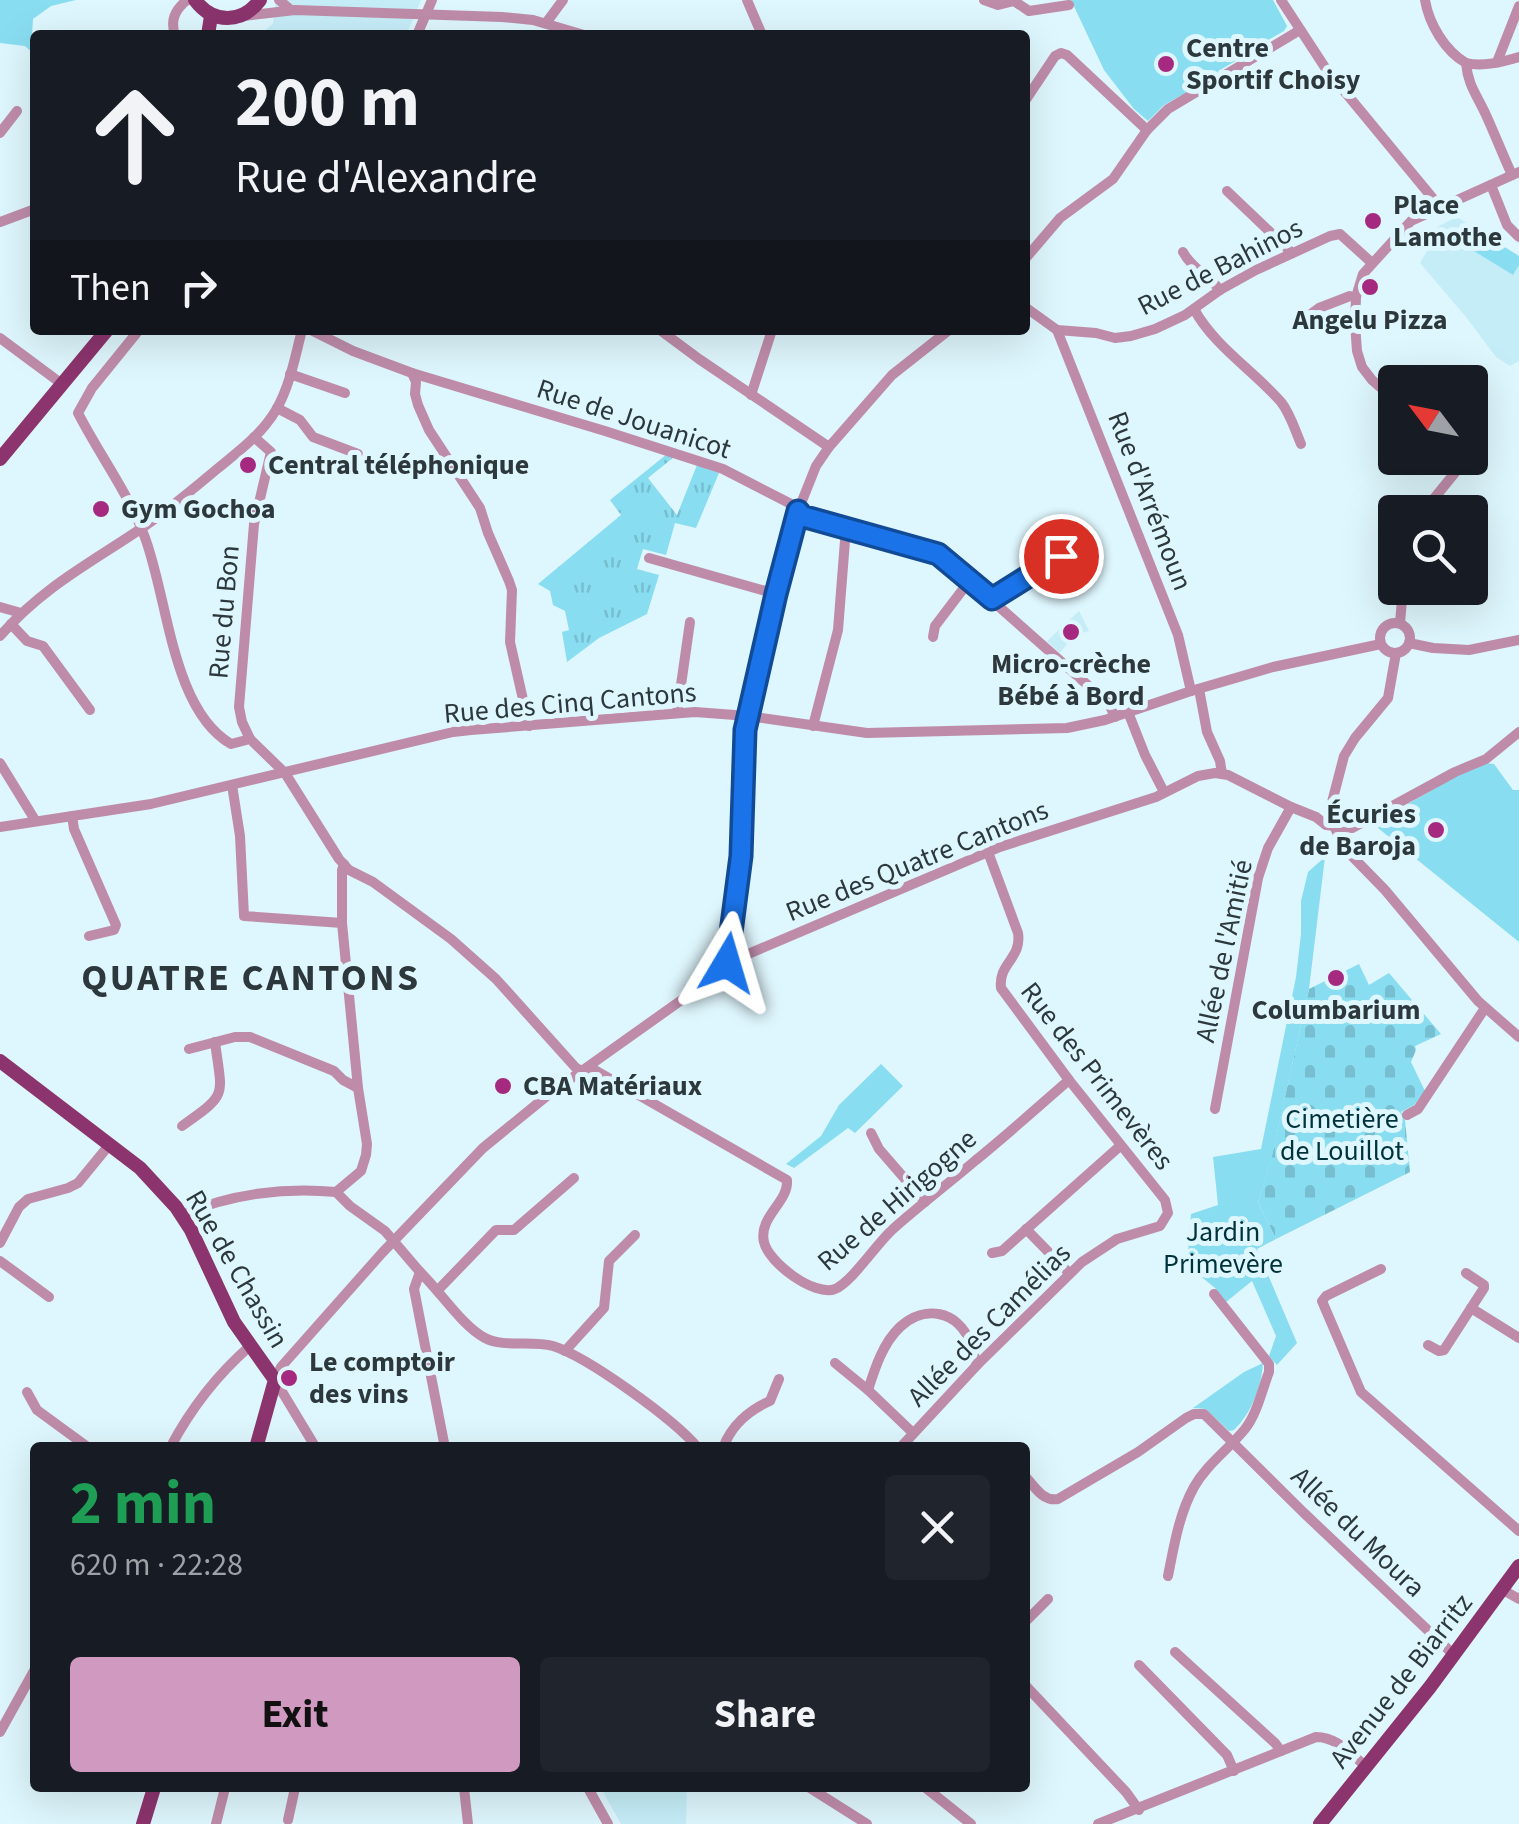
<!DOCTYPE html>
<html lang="en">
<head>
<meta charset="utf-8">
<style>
	:root { --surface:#171b24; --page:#20242c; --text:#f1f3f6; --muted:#9ea1a6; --accent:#cf99c0 }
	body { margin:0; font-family:"Source Sans 3",sans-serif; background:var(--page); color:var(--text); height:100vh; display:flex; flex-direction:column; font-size:38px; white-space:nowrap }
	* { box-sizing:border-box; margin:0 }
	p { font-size:32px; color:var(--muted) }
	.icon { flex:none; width:55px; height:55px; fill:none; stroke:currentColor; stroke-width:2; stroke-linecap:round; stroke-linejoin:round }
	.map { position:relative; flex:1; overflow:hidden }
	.details { position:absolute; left:30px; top:1442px; width:1000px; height:350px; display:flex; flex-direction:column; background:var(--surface); border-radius:10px; box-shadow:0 10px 40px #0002 }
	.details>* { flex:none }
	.hud { position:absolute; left:30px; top:30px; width:1000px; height:305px; border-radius:10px; box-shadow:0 10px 40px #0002; background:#171b24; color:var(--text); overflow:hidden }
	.needle { width:65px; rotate:302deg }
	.controls { position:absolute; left:1378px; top:365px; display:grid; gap:20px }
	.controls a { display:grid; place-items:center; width:110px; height:110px; border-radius:10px; background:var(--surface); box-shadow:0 10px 40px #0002; font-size:50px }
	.pin { position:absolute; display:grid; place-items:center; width:85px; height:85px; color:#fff; margin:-42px; border:5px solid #fff; border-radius:50%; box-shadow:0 2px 10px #0007 }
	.me { position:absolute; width:110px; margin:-55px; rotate:7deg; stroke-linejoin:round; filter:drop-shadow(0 0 8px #0008) }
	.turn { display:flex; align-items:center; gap:35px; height:210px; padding:0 40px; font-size:45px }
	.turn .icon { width:130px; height:130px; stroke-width:2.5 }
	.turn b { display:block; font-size:70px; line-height:85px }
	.then { display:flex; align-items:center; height:95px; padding:0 40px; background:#0003; gap:20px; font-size:38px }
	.round { display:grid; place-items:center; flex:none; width:105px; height:105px; border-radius:10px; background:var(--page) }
	.summary { display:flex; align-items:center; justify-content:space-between; height:170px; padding:0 40px }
	h1 { font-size:60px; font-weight:700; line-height:75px; color:#1e9e55 }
	.cta { display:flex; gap:20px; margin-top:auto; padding:20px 40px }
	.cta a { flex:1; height:115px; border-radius:10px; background:var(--accent); color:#111; font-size:40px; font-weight:700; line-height:115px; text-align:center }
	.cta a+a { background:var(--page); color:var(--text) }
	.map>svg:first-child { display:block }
	.built { fill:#c5edf8 }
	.grass { fill:url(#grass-tufts) }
	.cemetery { fill:url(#cemetery-stones) }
	.park { fill:#89ddf1 }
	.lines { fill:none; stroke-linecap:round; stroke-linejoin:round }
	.minor { stroke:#be8ca9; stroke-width:10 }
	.major { stroke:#8b346d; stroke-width:14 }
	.route-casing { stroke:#114b97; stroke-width:25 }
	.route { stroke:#1a73e8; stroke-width:18 }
	.poi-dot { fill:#a52a7f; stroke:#def6fd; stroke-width:4 }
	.labels { text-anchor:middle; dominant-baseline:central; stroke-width:10; stroke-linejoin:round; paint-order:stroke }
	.poi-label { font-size:28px; font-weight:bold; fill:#2c383b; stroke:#def6fd; text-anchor:start }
	.street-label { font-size:28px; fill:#2c383b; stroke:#def6fd }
	.park-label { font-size:28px; fill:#00323c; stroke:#def6fd }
	.district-label { font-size:38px; font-weight:bold; letter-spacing:2.5px; fill:#2c383b; stroke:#def6fd }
</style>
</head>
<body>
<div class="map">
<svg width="1519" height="1824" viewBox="0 0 1519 1824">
	<defs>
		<pattern id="grass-tufts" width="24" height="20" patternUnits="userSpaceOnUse" patternTransform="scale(2.5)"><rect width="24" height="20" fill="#89ddf1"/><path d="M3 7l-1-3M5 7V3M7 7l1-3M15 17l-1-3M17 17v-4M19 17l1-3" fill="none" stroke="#76bed0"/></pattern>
		<pattern id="cemetery-stones" width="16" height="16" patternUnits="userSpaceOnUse" patternTransform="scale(2.5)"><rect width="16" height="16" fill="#89ddf1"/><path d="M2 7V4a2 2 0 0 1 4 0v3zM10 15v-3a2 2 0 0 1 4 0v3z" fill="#76bed0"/></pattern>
	</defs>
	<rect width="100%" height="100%" fill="#def6fd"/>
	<g class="built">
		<path d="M276,0h145l-15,35h-147l14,-11z"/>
		<path d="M1457,217l62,39v105l-9,5 -14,-9 -30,-40 -46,-54 18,-31 -3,-4z"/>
		<path d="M1079,611l10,20 -15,4 -14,18 -13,-12z"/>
		<path d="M601,1788h86l-1,36h-65z"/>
	</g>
	<path class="grass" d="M667,454l7,3 -26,21 29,37 20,-50 22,8 -23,55 -21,-5 -9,32 -23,-6 -6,20 22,6 -12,39 -48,24 -32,24 -5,-30 7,-2 -4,-19 -12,-6 -3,-14 -12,-7 83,-69 -11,-15z"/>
	<path class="cemetery" d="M1359,964l10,21 20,-12 52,61 -26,12 1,4 -5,12 14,29 -11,14 -13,7 4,8 5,52 -134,67 -18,-36 14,-48 37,-166z"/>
	<g class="park">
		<path d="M0,0h76l-25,6 -18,13 -1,17 3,3v16l-10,-9 -25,-3z"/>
		<path d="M1071,0h202l14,26 -3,5 -28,16 1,3c-13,5 -24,13 -39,21l1,3 -55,31 -16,16 -14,-12 -30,-39z"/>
		<path d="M1480,232l39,24v9l-6,10 -44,-27z"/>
		<path d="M1485,763l9,1 19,26h6v152l-146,-118 99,-57z"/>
		<path d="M1325,857l-16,132 -37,167 -14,47 18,36 -19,10 40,94 -20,22 -8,-9 7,-20 -24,-55 -26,21 -11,-14 -28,-23 4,-51 27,-9 -5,-48 48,-8 35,-172 5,-43v-33l7,-29z"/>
		<path d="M881,1064l22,22 -48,47 -7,-5 -54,40 -8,-4 35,-28 18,-31z"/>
		<path d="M1263,1363c-1,23 -12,51 -29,67l-5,1 -23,-22 -13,-1 51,-36z"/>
	</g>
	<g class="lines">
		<g class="minor">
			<path d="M279,0l12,10"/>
			<path d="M747,0l15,35"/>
			<path d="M984,0l14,5 16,-4 15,10 40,-6"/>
			<path d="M1281,0l45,69 114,138"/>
			<path d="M1425,0c4,24 20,51 41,63"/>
			<path d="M244,16l51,-6 207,7 31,3 51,15"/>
			<path d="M546,23l17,-23"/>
			<path d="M175,35c-5,-15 0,-25 12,-35"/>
			<path d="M417,35l15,-35"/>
			<path d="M1497,62l22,-56"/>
			<path d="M1466,63c2,23 11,32 20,52 9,20 17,40 26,60"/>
			<path d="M1466,63c17,4 36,-1 53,-6"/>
			<path d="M1025,101l30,-45 6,-3 6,2 80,75"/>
			<path d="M0,133l17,-22"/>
			<path d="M1491,185l16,40 12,12"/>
			<path d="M1227,191l65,62"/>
			<path d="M0,222l35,-13"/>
			<path d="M1183,252c9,17 26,24 37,38"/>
			<path d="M1025,259l35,-41 53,-39 34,-49 21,-21 132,-79"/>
			<path d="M1025,307l32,23 39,3 19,5 16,-2 24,-7 30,-14 35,-25 36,-20 74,-34 10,-2 32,29"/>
			<path d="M1194,309c20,37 60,62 87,93 9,11 14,28 20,42"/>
			<path d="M1300,322l19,-14 31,-12"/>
			<path d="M139,330l-47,58 -14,25c21,41 49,78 66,122 24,61 27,174 87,209l19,-5 35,34 54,86 10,11 24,12 78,57 45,40 80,89 7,3 10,-2 194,111c2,22 -29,37 -23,62 4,20 50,55 71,47 17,-7 42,-46 58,-60 27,-24 56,-46 83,-69 32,-26 62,-53 93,-80"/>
			<path d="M311,330l42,21 59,22 193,58 118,38 70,36 9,11 136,39 6,3 165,146 6,13"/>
			<path d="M660,330l39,29 130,88"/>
			<path d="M1057,330l121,305 13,56"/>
			<path d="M0,338l62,46"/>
			<path d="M412,373l4,9 -1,12 3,11 11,25 51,78 8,25 21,48 3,9 -2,52 19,84"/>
			<path d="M290,374l55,19"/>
			<path d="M751,395l21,-65"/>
			<path d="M1395,400l-23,-20 -10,-13 -5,-16 -2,-27 1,-27 7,-23 48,-53 108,-49"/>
			<path d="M277,408l23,12 13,17 45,17"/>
			<path d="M1423,512l35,-43 1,-11"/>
			<path d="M649,558l127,36"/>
			<path d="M992,599l69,-43"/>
			<path d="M0,607l21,6"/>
			<circle cx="1395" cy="638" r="15"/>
			<path d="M1400,623l3,-35"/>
			<path d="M11,624l16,17 16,5 47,64"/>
			<path d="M0,636c42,-48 87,-71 139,-106 27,-18 53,-40 78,-61 21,-17 45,-35 59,-59 14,-24 19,-53 26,-80"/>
			<path d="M933,637l2,-11 35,-46"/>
			<path d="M1409,643l24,5 36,2 50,-10"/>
			<path d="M1396,653l-8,45 -33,40 -11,18 -13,50 3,20 11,23 40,41 93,111 41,36"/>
			<path d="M1199,689l8,43 13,29 2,13"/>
			<path d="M1128,712l17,43 19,37"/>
			<path d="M677,713l13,-91"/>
			<path d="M813,726l25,-96 8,-102"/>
			<path d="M250,739l-8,-17 -3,-15 15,-183 17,-72 -17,-15"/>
			<path d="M0,763l35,57"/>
			<path d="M232,785l8,51 4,80 98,7"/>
			<path d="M72,816l2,13 42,96 -2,5 -25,6"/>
			<path d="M0,827l151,-23 302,-72 18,-2 224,-18 53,4 119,17 200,-5 38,-8 86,-29 82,-24 108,-23"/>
			<path d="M727,963l14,-107 4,-125 31,-137 22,-83 18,-45 13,-19 63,-72 57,-45"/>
			<path d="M189,1049l46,-12h15l84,34 9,9 15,8"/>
			<path d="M1215,1109l43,-231 10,-30 23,-41"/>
			<path d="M1407,1115l11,-6 67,-101"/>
			<path d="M182,1126c47,-33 40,-29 33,-84"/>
			<path d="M871,1133l8,16 46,53"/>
			<path d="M336,1192l25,-21 5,-16 1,-11 -9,-56 -16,-165v-53l2,-6"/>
			<path d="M182,1215c47,-21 103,-28 154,-23l14,14 35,25 35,41 -6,17 31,159"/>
			<path d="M1026,1229l43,44"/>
			<path d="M0,1243l19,-36 9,-8 40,-11 10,-5 32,-39"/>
			<path d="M992,1253l10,-2 118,-105"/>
			<path d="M0,1261l49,36"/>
			<path d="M1381,1269l-55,27 -4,5 39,91 158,139"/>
			<path d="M420,1272c19,18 43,55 65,66 19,10 46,2 68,8 35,11 122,74 145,102"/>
			<path d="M438,1290l58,-60h18l60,-52"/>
			<path d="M1471,1308l48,30"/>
			<path d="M1428,1345l11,6 5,-1 40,-62v-3l-18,-12"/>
			<path d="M565,1351l39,-43 5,-47 26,-26"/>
			<path d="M835,1363l33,27 44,42"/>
			<path d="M868,1390c7,-22 15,-47 32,-63 25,-23 58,-16 70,15 3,8 5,16 7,23"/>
			<path d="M27,1392l10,18 52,38"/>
			<path d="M170,1448c20,-38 48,-74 80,-102"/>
			<path d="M316,1448l-41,-68 6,-13 101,-114 101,-105 65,-53 149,-106 30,-26 273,-116 156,-50 42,-21 17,-3 13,2 63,32 25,10 10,8 26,3 103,-56 31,-13 33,-27"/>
			<path d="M723,1448c8,-22 26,-38 47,-47l9,-22"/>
			<path d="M900,1448l77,-83 105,-103 35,-23 43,-13 8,-13 -3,-13 -96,-120 -68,-92c-3,-25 21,-29 17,-55l-30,-81"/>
			<path d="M1025,1476c9,10 18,26 33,23l80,-47 48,-34 8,-4h10l100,99 150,142"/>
			<path d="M1168,1576c6,-30 11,-62 26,-89 13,-23 35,-38 51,-58 12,-15 17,-39 24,-57v-8l-55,-70"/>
			<path d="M1503,1590l16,9"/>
			<path d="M1025,1622l23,-23"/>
			<path d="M1175,1652l100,91 6,8"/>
			<path d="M1139,1665l88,90 7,16"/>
			<path d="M1025,1685l101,107 13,18"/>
			<path d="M0,1732l35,-63"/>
			<path d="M464,1788l4,36"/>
			<path d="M588,1788l20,36"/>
			<path d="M810,1788l57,36"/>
			<path d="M926,1788l45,36"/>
			<path d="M288,1820l7,-32"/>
			<path d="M216,1824l9,-36"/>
			<path d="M1098,1824l218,-87c22,0 35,18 51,30"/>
		</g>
		<g class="major">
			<path d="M195,0c18,24 47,24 65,0"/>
			<path d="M208,35l3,-19"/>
			<path d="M0,459l107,-129"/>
			<path d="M0,1061l140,107 36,39 15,23 43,92 41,58 -19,68"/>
			<path d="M143,1824l11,-36"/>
			<path d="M1320,1824l110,-137 89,-121"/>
		</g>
	</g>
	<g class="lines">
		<defs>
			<path id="route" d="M727,963l14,-107 4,-126 31,-136 22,-83 4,5 136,38 54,45 69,-43"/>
		</defs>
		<use href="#route" class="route-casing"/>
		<use href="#route" class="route"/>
	</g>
	<g class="poi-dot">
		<circle cx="1166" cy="64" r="10"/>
		<circle cx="1373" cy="221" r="10"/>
		<circle cx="1370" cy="287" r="10"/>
		<circle cx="248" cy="465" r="10"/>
		<circle cx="101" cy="509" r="10"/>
		<circle cx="1071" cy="632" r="10"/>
		<circle cx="1436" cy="830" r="10"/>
		<circle cx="1336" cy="978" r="10"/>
		<circle cx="503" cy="1086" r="10"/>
		<circle cx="289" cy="1378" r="10"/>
	</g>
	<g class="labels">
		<g class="poi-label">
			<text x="1186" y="48">Centre<tspan x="1186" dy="32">Sportif Choisy</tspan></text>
			<text x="1393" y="205">Place<tspan x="1393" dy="32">Lamothe</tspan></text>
			<text x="1370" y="320" text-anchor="middle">Angelu Pizza</text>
			<text x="268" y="465">Central téléphonique</text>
			<text x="121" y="509">Gym Gochoa</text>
			<text x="1071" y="664" text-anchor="middle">Micro-crèche<tspan x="1071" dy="32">Bébé à Bord</tspan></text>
			<text x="1416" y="814" text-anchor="end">Écuries<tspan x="1416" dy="32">de Baroja</tspan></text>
			<text x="1336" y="1010" text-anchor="middle">Columbarium</text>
			<text x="523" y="1086">CBA Matériaux</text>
			<text x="309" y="1362">Le comptoir<tspan x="309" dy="32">des vins</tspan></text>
		</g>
		<g class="street-label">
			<text transform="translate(1220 267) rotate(-27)">Rue de Bahinos</text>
			<text transform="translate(634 419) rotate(18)">Rue de Jouanicot</text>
			<text transform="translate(1150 501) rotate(69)">Rue d'Arrémoun</text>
			<text transform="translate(224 612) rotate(-85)">Rue du Bon</text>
			<text transform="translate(570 703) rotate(-5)">Rue des Cinq Cantons</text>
			<text transform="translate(917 861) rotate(-22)">Rue des Quatre Cantons</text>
			<text transform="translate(1224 951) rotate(-78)">Allée de l'Amitié</text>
			<text transform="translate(1097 1076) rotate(52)">Rue des Primevères</text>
			<text transform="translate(897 1200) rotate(-41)">Rue de Hirigogne</text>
			<text transform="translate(237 1269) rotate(60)">Rue de Chassin</text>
			<text transform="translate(989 1325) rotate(-45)">Allée des Camélias</text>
			<text transform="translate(1358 1532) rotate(44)">Allée du Moura</text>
			<text transform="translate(1401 1681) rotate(-52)">Avenue de Biarritz</text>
		</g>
		<g class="park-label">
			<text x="1342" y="1119">Cimetière<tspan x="1342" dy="32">de Louillot</tspan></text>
			<text x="1223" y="1232">Jardin<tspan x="1223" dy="32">Primevère</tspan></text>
		</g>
		<g class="district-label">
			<text x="251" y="978">QUATRE CANTONS</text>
		</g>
	</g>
</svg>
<div class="controls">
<a><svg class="needle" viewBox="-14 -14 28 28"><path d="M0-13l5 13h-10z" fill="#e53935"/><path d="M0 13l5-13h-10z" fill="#9ea1a6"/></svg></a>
<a><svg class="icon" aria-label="search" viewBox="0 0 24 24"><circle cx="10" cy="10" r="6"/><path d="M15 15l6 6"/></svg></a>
</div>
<div class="pin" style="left:1061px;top:556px;background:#d93025"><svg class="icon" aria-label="arrive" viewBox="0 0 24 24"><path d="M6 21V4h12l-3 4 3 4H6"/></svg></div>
<svg class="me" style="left:727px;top:963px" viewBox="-20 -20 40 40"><path d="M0-17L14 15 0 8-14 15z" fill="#1a73e8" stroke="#fff" stroke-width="4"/></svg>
<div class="hud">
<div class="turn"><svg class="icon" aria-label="ahead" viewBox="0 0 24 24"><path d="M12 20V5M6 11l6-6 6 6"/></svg><div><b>200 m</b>Rue d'Alexandre</div></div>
<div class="then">Then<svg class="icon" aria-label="right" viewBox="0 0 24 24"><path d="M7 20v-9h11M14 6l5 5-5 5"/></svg></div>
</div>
<section class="details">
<div class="summary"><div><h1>2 min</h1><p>620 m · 22:28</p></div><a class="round"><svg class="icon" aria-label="close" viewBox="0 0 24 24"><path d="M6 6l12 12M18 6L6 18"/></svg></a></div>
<div class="cta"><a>Exit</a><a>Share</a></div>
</section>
</div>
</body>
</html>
